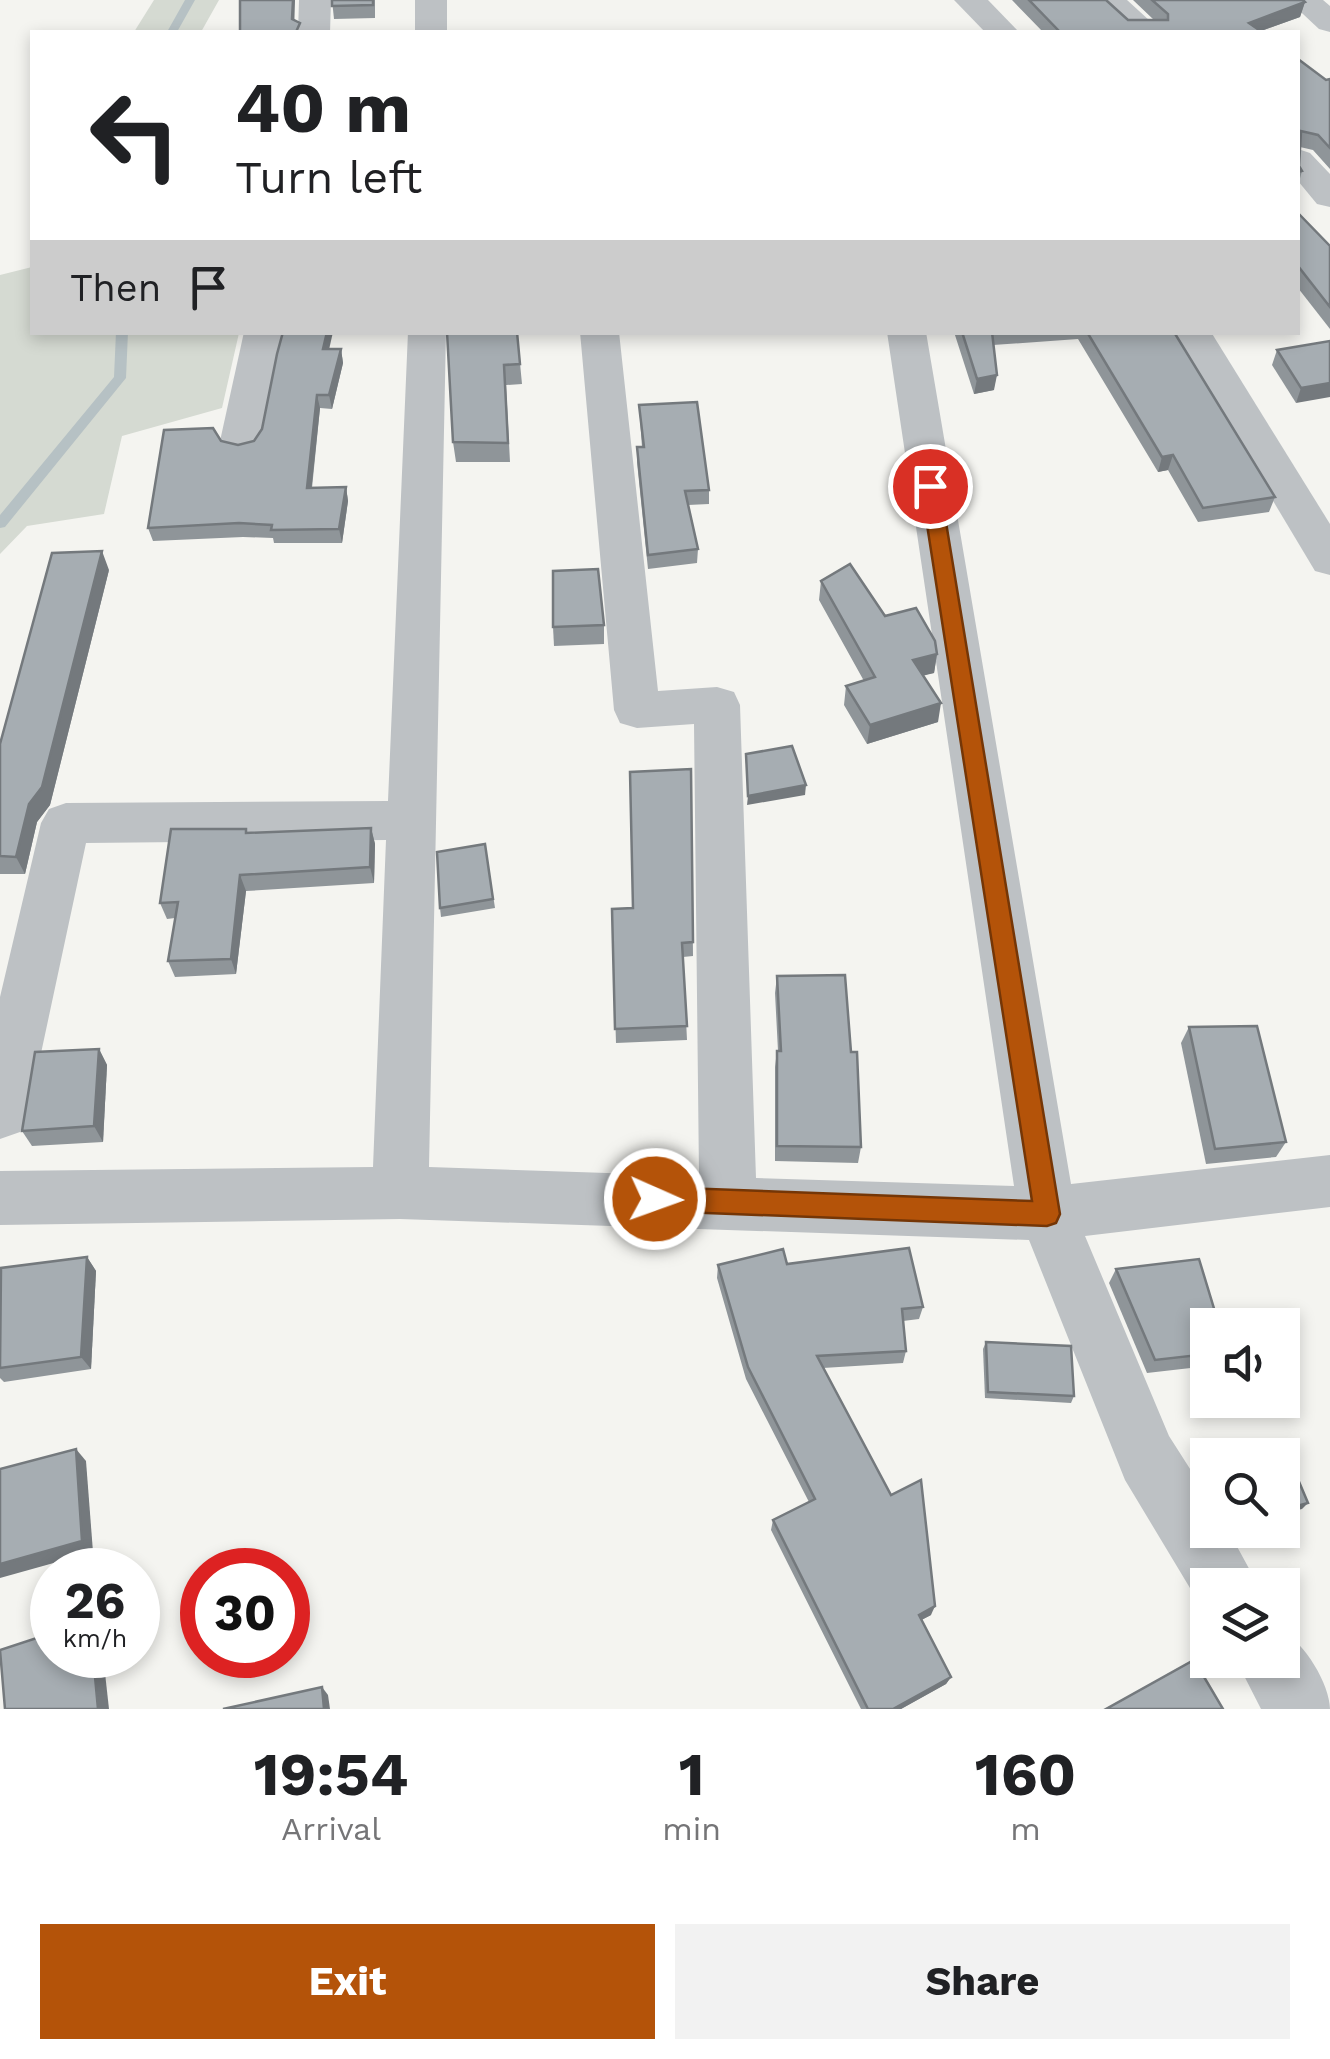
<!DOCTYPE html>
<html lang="en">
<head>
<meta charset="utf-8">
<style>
	:root { --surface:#fff; --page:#f2f2f2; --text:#202124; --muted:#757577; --accent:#b45309 }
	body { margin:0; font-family:"Work Sans",sans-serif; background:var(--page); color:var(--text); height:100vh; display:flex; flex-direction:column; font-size:38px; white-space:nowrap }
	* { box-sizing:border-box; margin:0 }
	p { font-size:32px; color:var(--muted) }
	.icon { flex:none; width:55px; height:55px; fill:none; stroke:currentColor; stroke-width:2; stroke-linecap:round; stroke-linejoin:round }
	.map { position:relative; height:1709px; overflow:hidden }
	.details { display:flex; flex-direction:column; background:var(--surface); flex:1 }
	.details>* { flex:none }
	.top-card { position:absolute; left:30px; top:30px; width:1270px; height:305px; border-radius:0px; box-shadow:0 5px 15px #0003; background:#fff; color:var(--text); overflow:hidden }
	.controls { position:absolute; left:1190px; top:1308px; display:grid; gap:20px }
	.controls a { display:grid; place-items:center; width:110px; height:110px; border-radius:0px; background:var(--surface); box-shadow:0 5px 15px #0003; font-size:50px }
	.speed { position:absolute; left:30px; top:1548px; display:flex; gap:20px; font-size:50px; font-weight:700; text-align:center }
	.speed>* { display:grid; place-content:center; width:130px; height:130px; border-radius:50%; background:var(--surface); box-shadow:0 5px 15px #0003; line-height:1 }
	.speed small { font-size:25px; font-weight:400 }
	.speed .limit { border:15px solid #d22; background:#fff; color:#111 }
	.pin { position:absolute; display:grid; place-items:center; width:85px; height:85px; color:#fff; margin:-42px; border:5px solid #fff; border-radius:50%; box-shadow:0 2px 10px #0007 }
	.me { position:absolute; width:110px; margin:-55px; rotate:92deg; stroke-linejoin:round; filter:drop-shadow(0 0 8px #0008) }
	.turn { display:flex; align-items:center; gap:35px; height:210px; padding:0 40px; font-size:45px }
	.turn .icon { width:130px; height:130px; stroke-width:2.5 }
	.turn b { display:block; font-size:70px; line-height:85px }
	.then { display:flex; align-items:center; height:95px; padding:0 40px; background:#0003; gap:20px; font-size:38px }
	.eta { display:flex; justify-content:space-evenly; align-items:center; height:170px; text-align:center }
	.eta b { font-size:60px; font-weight:700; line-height:70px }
	.cta { display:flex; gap:20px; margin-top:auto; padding:20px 40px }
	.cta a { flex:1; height:115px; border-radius:0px; background:var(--accent); color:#fff; font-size:40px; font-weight:700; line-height:115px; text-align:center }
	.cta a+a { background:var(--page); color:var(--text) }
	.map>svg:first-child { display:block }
	.green { fill:#d5dad2 }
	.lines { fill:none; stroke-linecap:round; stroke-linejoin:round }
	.stream { fill:#b6c1c4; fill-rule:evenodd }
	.street { fill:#bdc1c4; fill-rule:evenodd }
	.wall { fill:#8f9599 }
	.shaded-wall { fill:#74797d }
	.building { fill:#a6adb2; stroke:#74797d; stroke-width:2.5 }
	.route { fill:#b45309; stroke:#753606; stroke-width:2.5 }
</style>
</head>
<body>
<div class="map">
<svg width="1330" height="1709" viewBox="0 0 1330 1709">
	<rect width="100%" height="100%" fill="#f4f4f0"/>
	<g class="green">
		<path d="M154,0h65l-18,32h-67z"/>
		<path d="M32,267v65l207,1 -17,75 -100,28 -18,78 -77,12 -27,28v-279z"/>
	</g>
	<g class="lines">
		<g class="stream">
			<path d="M185,0h10l-18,32h-10z"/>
			<path d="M116,332h12l-2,46 -121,149 -5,1v-13l114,-138z"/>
		</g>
		<g class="street">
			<path d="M299,0h32l-1,32h-32z"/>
			<rect x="415" y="0" width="32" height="32"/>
			<path d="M954,0h34l31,32h-34z"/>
			<path d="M1091,0h36l35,32h-35z"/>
			<path d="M1288,0h35l7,6v26l-11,-3z"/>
			<path d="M1298,149l12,4 20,21v33l-13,-3 -19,-23z"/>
			<path d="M244,332h39l-21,109 -6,10 -15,4 -15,-4 -6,-10z"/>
			<path d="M408,332h38l-17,835 270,9 -5,-452 -57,4 -17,-5 -6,-13 -34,-378h39l39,359 59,-4 17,5 6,13 16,473 258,8 -127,-854h39l145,852 259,-29v52l-245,29 84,200 39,61v33h20l30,55h-50v25l-6,-2 -77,-128 -96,-240 -629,-21 -400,6v-54l373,-4 13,-327 -300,3 -58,271 -8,18 -20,7v-142l41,-174 8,-14 17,-6 322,-2z"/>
			<path d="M1172,332h39l119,192v51l-15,-4z"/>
			<path d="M1282,1632c22,9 48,53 48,77h-69l-25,-49h46z"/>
		</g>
	</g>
	<g class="wall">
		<path d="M332,0h43v18l-41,1z"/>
		<path d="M1012,0h94l22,20h26l-21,-20h170l2,2 -5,15 -39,14 1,1h-219z"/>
		<path d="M1298,59l28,21 4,-1v90l-17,-19 -13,-3 -1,19 3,5 -4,15z"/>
		<path d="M1298,213l32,33v83l-32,-41z"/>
		<path d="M517,332l5,52 -16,1 4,77h-54l-3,-20z"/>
		<path d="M637,332h75v2l-75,1z"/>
		<path d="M954,332h220l101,165 -6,15 -71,10 -30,-52 -10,2 -80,-133 -85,6 1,45 -20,4z"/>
		<path d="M1330,341l-34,62 -24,-38 5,-15z"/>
		<path d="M329,349h12l2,14 -11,46 -12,-1 -8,80 34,-1 2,14 -6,42h-68l-1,-5 -30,-1 -90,4 -5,-13 73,-87 17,4 16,-4z"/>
		<path d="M639,405l70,85v14l-21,1 10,44 -1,14 -49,6 -11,-107v-15h5z"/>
		<path d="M109,570l-59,235 -13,17 -12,52h-25v-130z"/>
		<path d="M821,581l64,35 52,38 -3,19 -11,2 15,47 -71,22 -23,-39 2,-19 18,-5 -45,-81z"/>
		<path d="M604,625v19l-50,2 -1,-19z"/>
		<path d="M691,769l2,187 -10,1 4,83 -71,3 -4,-134 21,-1z"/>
		<path d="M371,828l4,16 -1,39 -128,8 -10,83 -61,3 -7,-16 7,-43 -8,1 -7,-16 88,-70z"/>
		<path d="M485,844l10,64 -54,9 -1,-9z"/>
		<path d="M777,976l74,76 10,95 -3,16 -83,-2v-94l2,-16h1l-3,-58z"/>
		<path d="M1189,1027l97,115 -10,15 -70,7 -25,-121z"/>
		<path d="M99,1049l8,16 -4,77 -71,4 -10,-15z"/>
		<path d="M87,1257l9,14 -5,98 -87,13 -4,-4v-101z"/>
		<path d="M718,1265l205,42 -4,12 -16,2 3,30 -3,12 -80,5 108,247 -10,5 30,57 -5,7 -45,25h-40l-90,-179 2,-10 36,-18 -63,-123 -29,-101z"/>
		<path d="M1116,1269l92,56v41l-61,7 -38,-90z"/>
		<path d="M986,1342l88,54 -3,7 -86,-5 -2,-49z"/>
	</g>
	<g class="shaded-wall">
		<path d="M293,0h2l-1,32 -2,-13z"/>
		<path d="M1305,2l-5,15 -42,15 -9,-9z"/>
		<path d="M327,332h6l-7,31 -3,-14z"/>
		<path d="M341,349l2,14 -11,46 -3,-14z"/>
		<path d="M997,375l-3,15 -20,4 3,-15z"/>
		<path d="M1330,383v14l-34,6 5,-15z"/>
		<path d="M317,395l3,13 -10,94 -3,-14z"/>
		<path d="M1173,455l-5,15 -10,2 4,-15z"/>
		<path d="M346,487l2,14 -6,42 -3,-14z"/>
		<path d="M102,551l7,19 -59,235 -13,17 -12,52 -9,-17 13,-53z"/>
		<path d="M937,654l-3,19 -24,6 3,-19z"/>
		<path d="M941,703l-3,19 -71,22 3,-19z"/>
		<path d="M806,785l-1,10 -58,10 1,-9z"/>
		<path d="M371,828l4,16 -1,39 -4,-16z"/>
		<path d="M240,875l6,16 -10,83 -5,-15z"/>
		<path d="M99,1049l8,16 -4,77 -9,-16z"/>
		<path d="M87,1257l9,14 -5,98 -10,-12z"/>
		<path d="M76,1449l10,12 7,91 -93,26v-14z"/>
		<path d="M1308,1503l-6,6 -20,5v-4z"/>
		<path d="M935,1606l-4,9 -17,9 5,-9z"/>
		<path d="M93,1655h10l6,54h-11z"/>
		<path d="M951,1677l-5,7 -45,25h-8z"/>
		<path d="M322,1687l6,8 2,14h-6z"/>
	</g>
	<g class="building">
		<path d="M240,0h53l-1,19 8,4 -4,9h-56z"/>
		<path d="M332,0h41v5l-41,1z"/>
		<path d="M1029,0h77l22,20h40v-6l-16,-14h151l2,2 -56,21 13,9h-202z"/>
		<path d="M1298,59l28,21 4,-1v69l-12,-13 -17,-4 -2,35 3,5 -4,1z"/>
		<path d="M1298,213l32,33v61l-32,-41z"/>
		<path d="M283,332h44l-4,17h18l-12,46h-12l-10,93 39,-1 -7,42 -68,1 1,-5 -33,-2 -91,5 16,-98 49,-2 8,13 17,4 16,-4 8,-12 15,-75z"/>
		<path d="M447,332h70l3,32 -16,1 4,78 -55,-1z"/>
		<path d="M962,332h30l5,43 -20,4z"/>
		<path d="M1087,332h87l101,165 -72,11 -30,-53 -11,2z"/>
		<path d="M1330,341v42l-29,5 -24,-38z"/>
		<path d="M697,402l12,88 -24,1 13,58 -50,6 -11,-108h7l-5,-42z"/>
		<path d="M102,551l-60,236 -13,17 -13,53 -16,-1v-112l52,-191z"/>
		<path d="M850,564l35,52 31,-8 19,33 2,13 -24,6 28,43 -71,22 -24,-39 29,-9 -54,-96z"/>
		<path d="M598,569l6,56 -51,2v-56z"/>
		<path d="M792,746l14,39 -58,11 -2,-42z"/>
		<path d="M691,769l2,173 -11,1 5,83 -72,3 -3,-120 21,-1 -3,-136z"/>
		<path d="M371,828l-1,39 -130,8 -9,84 -63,2 10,-59 -18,1 11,-74h75v4z"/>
		<path d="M485,844l8,55 -53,9 -3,-56z"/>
		<path d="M845,975l6,77h6l4,95 -84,-1v-95h4l-4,-75z"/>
		<path d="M1257,1026l29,116 -71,7 -26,-122z"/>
		<path d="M99,1049l-5,77 -72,5 13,-79z"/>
		<path d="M909,1248l14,59 -21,2 4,42 -89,5 74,139 30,-15 14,126 -16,9 32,62 -58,32h-25l-95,-189 42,-21 -67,-132 -30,-102 65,-16 4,15z"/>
		<path d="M87,1257l-6,100 -81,11 1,-100z"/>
		<path d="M1199,1259l20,66h-11v29l-53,6 -39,-91z"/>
		<path d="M986,1342l85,4 3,50 -86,-4z"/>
		<path d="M76,1449l6,92 -82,23v-95z"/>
		<path d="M1286,1451l22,52 -26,7v-55h-10z"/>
		<path d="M52,1633v22h41l5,54h-93l-5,-59z"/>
		<path d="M1194,1660l29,49h-117z"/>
		<path d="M322,1687l2,22h-101z"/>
	</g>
	<path class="route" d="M930,479l10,7 120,728 -4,9 -9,3 -392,-15 -9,-3 -4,-9 4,-8 9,-4 377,14 -111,-715z"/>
</svg>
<div class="controls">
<a><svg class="icon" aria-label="sound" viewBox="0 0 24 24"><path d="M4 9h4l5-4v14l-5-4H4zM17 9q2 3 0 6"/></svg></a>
<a><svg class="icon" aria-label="search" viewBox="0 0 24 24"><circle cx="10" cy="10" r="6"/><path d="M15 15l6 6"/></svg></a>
<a><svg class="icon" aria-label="layers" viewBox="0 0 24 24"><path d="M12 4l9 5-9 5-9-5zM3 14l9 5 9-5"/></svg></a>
</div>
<div class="speed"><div>26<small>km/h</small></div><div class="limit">30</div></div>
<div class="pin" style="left:930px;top:486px;background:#d93025"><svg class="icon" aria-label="arrive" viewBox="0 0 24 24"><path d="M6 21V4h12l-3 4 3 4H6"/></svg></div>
<svg class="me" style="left:655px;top:1199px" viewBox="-20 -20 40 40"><circle r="17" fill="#b45309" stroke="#fff" stroke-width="3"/><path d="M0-11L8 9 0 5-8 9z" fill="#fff"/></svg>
<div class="top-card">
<div class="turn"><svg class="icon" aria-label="left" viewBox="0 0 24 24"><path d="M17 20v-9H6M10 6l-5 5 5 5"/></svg><div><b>40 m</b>Turn left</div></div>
<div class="then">Then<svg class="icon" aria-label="arrive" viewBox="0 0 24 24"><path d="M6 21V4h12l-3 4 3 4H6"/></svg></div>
</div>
</div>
<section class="details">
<div class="eta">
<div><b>19:54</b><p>Arrival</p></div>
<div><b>1</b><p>min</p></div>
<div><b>160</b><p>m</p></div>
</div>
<div class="cta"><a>Exit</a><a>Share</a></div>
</section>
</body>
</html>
